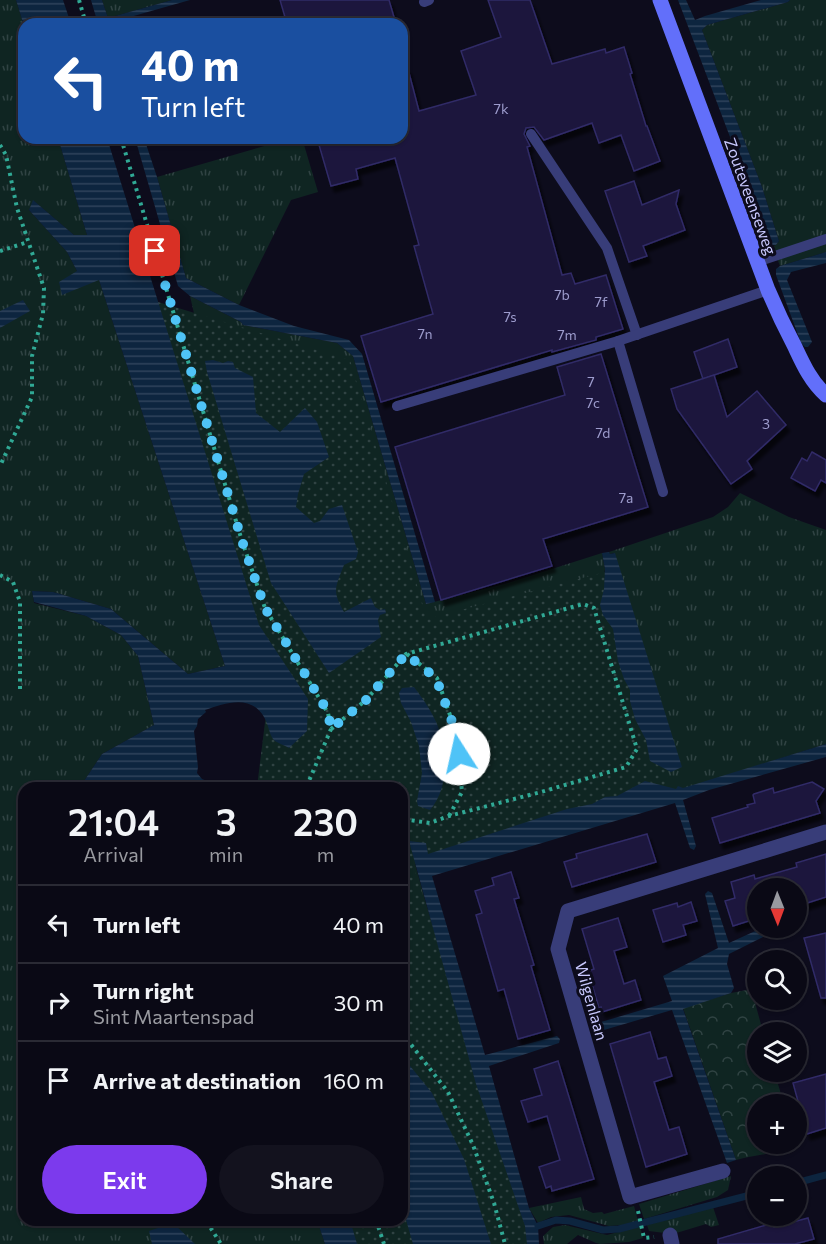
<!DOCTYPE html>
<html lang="en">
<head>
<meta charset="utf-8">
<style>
	:root { --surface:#0a0915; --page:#13121e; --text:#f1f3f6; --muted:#999aa0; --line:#2a2a34; --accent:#7c3aed }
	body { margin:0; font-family:Commissioner,sans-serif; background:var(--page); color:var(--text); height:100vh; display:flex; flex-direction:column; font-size:22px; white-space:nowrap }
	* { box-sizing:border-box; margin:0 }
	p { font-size:20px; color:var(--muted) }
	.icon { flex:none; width:33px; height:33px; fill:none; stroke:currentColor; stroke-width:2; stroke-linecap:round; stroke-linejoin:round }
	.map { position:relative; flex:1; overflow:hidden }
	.details { position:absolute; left:18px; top:782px; width:390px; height:444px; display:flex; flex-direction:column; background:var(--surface); border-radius:18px; box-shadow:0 2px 4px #0004,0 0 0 2px var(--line) }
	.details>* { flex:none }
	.guide { position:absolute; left:18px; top:18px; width:390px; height:126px; border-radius:18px; box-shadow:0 2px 4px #0004,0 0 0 2px var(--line); background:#1a4fa0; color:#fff; overflow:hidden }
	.needle { width:39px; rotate:179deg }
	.tools { position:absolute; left:747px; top:878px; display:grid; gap:12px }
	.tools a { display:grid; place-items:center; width:60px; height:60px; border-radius:50%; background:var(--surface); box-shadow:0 2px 4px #0004,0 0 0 2px var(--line); font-size:30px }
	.pin { position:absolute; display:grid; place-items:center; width:51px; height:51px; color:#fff; margin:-26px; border-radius:12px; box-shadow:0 3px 9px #0006 }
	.me { position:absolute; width:66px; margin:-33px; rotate:350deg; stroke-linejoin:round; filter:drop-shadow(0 0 4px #0008) }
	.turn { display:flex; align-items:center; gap:21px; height:126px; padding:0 24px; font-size:27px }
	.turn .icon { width:78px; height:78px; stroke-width:2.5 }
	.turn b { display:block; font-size:42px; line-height:51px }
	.eta { display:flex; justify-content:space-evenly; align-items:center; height:102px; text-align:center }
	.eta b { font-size:36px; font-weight:600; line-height:42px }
	.action { display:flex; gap:12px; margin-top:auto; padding:12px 24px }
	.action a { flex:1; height:69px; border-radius:36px; background:var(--accent); color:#fff; font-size:24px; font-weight:600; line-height:69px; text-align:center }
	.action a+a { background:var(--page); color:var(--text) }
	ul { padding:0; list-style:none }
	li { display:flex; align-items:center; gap:18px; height:78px; padding:0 24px; border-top:2px solid var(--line) }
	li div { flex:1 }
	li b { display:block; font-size:22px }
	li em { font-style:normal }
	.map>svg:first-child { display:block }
	.grass { fill:url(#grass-tufts) }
	.forest { fill:url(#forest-crowns) }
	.park { fill:url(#park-dots) }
	.water { fill:url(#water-rules) }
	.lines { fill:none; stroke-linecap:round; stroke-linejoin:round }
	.stream { stroke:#0d253f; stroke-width:7 }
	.building { fill:#1c183c; stroke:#302b67; stroke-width:1.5; filter:url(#shadow) }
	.path { stroke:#30a995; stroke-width:4; stroke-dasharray:3 4.5; stroke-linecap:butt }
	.lane { stroke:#383d79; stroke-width:10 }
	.street { stroke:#383d79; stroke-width:15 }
	.secondary { stroke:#626ffa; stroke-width:15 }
	.route { stroke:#4fc3f7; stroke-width:10; stroke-dasharray:0 18 }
	.labels { text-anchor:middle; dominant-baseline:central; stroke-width:6; stroke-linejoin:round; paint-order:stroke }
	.number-label { font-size:14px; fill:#9d9ccd }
	.street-label { font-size:16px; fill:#c8c8fd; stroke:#0d0c1c }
</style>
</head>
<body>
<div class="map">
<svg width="826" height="1244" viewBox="0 0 826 1244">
	<defs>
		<pattern id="grass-tufts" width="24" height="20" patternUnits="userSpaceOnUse" patternTransform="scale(1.5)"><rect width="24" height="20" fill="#0f2522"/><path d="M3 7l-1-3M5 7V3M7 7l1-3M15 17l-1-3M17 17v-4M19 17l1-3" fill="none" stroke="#304343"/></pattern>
		<pattern id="forest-crowns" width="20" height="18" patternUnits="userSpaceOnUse" patternTransform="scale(1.5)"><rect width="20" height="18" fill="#0f2522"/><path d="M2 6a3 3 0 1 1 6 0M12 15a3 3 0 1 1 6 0" fill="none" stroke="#304343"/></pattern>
		<pattern id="park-dots" width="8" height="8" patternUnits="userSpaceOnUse" patternTransform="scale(1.5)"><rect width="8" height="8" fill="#0f2522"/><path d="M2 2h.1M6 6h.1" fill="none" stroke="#304343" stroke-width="1.8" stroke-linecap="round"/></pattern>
		<pattern id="water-rules" width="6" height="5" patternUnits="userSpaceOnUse" patternTransform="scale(1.5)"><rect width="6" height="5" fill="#0d253f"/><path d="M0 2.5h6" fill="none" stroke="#2f435c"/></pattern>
		<filter id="shadow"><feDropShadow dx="3.5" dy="6" stdDeviation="1.5" flood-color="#0009"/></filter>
	</defs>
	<rect width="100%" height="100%" fill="#0d0c1c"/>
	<g class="grass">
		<path d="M0,0h16l8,26v112h34l29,97h-13l-40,-34 -5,9 38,42 10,19 22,9 126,386 -37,8 -77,-65 -58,-17 -21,-1 2,12 52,13 35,19 17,21 16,69 -52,29 -22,33 -56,1v432h293l8,24h-325z"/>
		<path d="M102,0h70l-64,18z"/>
		<path d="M790,0h36v252l-46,14 -7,-20 3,-1 3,-4 -17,-54 -60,-157 5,-5 81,-23z"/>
		<path d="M292,138h10l16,54 -27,8 -52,105 -53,-27 -29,-101z"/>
		<path d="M190,296l51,26 2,3 94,18 16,13 73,248 82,-21 94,-30 3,16 -1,5 10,-21 -4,1 -1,-2 104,-35 15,-10 12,-14 49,24 37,13v214l-143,45 -274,53 67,242 -44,9 -30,-305 -197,-427z"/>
		<path d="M731,1176l-3,14 -11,7 -73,22 -5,-15z"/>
		<path d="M581,1197l3,12 9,4 9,-1 2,2 30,-8 4,15 -15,4 -14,1 -40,-11 -18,2 -13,6 -9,-15z"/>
		<path d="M713,1207l6,18 -8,2 -5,-3 -33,10 -24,-3 -2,-6z"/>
		<path d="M565,1225l42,10 33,-9 3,12 -14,4 -29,2 -4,-1 -18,-8 -11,9h-23l-1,-8 10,-9z"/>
	</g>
	<path class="forest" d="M747,990l6,5 10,37h-5v39h16l10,33h-26v39h38l2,4c-21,6 -42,8 -62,13l-53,-152 48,-15z"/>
	<path class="park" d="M125,292l225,68 77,259 178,-47 65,215 -257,78 123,379h-204l-7,-24h77v-432l-145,-1 9,-73z"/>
	<g class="water">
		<path d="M16,0h47l8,24h-47v2z"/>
		<path d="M91,0h11l6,18 64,-18h18l-81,23v1h-11z"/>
		<path d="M678,0h8l9,20 10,-4 56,-16h29l-2,2 -81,23 -5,5 60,157 17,54 -3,4h-5z"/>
		<path d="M58,138h49l152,487 49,74 -1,32 -18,17c-4,-3 -13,-5 -16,-9 -4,-6 -5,-16 -9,-22 -13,-23 -39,-14 -59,-7l1,2 -8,7 -1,7 -3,5 4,36 -1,6 5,6 20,8h-15l-8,-2 -2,3 -117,-1 22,-33 52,-29 -16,-69 -17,-21 -35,-19 -52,-14 -2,-11 21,1 58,17 77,65 37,-8 -126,-386 -37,15 -3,-13 18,-11 -10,-19 -38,-42 4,-10 41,35h13z"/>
		<path d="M135,138h9l13,39 29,101 53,27 55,21 55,14 13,14 73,248 -9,2 -73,-248 -16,-13 -94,-18 -2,-3 -51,-26 -12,-10z"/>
		<path d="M826,252v11l-35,9 -4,8 25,62 -4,5h-3l-4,-4 -25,-68v-6l4,-3z"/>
		<path d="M23,300l7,11 -30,17v-17z"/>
		<path d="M213,360l10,3 5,-2 5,1 2,6 18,9 3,36 24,19 25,-24 12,14 12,35 -25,17 -6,20 -2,13 18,16 6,-2 9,-12 13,-4 16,47 -2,7 -12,6c-9,23 -12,26 0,47l27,-14 4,9 5,3 5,-1 1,4 -6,2 -2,5 3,17 -52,36 -58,-90 -64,-211 -2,-11z"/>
		<path d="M609,552l1,2 5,-1 67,214 -11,5 -21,-11 -4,-21 -11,-21 -5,-18v-11l-6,-11 -6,-18 -5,-32 -10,-14 -3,-10 4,-16 1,-20 -3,-16z"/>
		<path d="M414,687c9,12 17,23 23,37 10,26 13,63 -7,86l-12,-4 -1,-5 5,-28 -3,-27 -8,-24 -10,-19 -2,-10 3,-5z"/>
		<path d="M826,744v13l-117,33 -26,10 13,46 -2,4 -4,-2 -15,-45 -243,73 53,179 72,-19 3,3 -1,4 -70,23 40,142 9,18 1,18h-12l-2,-18 -49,-142 -67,-243 17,2 2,11 139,-45 25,-5 13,-7 12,-1 28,-15 31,8 2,-3 5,2z"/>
		<path d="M708,891l4,2 17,50 35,-16h19l-54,27 -2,10 7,24 -3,5 -48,16 53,151 -9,3 -55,-153 -68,20 -3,-3v-5l71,-21 -9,-25 55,-28 -13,-54z"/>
		<path d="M402,1056l30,37 32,66 27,85h-78l-11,-38z"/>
		<path d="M317,1220h33l7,24h-32z"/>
		<path d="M173,1223l22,21h-43l-3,-13z"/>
	</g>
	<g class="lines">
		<g class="stream">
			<path d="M796,1183l30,-8"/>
			<path d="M783,1215l8,29"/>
			<path d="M538,1226l18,-6 14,1 33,9 16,-1 139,-36"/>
		</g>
	</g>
	<g class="building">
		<path d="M280,0h109l7,24h-109z"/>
		<path d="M488,0h42l22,64 53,-15 1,4 18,-6 8,26 -2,1 16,52h1l13,35 -26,10 -13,-36 -22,8 -7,-20 -48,17 -10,-13 -8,1 -2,6 6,12 -3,1 35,128 9,-2 4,11 31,-9 17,54 -27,8v3l-44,12v-2l-171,52 -20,-66 72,-22 -19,-68 5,-1 -24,-87 -39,11 2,10 -27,7 -14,-48h85v-69h6l11,42 57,-16 -15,-44 40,-14z"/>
		<path d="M634,181l8,24 37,-15 -3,14 9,26 -42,16 4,10 -18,6 -24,-71z"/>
		<path d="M728,339l9,28 -34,12 -9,-27z"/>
		<path d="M601,354l47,153 -105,32 9,27 -111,34 -46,-153 170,-52 -8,-28z"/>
		<path d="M714,375l13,42 30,-26 29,34 -39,36 5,8 -21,15 -54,-75 -6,-20z"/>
		<path d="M812,452l14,8v23l-5,-3 -6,11 -24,-13 11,-20 5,3z"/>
		<path d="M812,782l12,7 -8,12 4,12 -100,30 -8,-25 36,-11 -1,-2 8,-2 -2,-8 1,-1 19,-6 1,5z"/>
		<path d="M647,834l9,28 -84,25 -8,-25 13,-4 -1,-4z"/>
		<path d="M826,854v43l-25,8 -5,-17h-38v21l-3,10 -22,7 -8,-25 10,-3 -4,-16 23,-7 1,4 42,-12 -1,-4z"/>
		<path d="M511,872l8,26 -5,1 20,66 -3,1 19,64 -32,9 -14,-50 -6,2 -22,-76 6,-2 -7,-22 19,-6 -2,-7z"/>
		<path d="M691,902l6,19 -14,4 3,10 -23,7 -10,-32 24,-7 1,4z"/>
		<path d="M618,918l9,29 -13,4 10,33 11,-4 6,20 -39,12 -1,-5 -2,1 -11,-37 6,-2 -12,-40z"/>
		<path d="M826,933v65h-5l-17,-60z"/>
		<path d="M650,1032l8,27 8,-2 6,19 -18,6 15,48 10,-3 8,27 -41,13 -36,-123z"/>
		<path d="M558,1061l36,118 -42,12 -1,-5 -5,2 -7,-21 21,-7 -13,-44 -19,6 -7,-21 21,-6 -8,-26z"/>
		<path d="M826,1074v54l-19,6 -14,-51z"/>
		<path d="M808,1218l6,21 -19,5h-77v-5l55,-16 1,4z"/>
	</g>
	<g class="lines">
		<g class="path">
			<path d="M79,0l7,24"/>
			<path d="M121,138l121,403 23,67 63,105 3,16 -25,59"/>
			<path d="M0,145l6,10 11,53 27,80 -1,26 -11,42v41l-32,69"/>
			<path d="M0,251l28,-9"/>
			<path d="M0,575l13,7 7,20v90"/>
			<path d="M407,654l30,24 20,57 5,57 -13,24"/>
			<path d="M331,729l35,-29 40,-46 177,-50 11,4 43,141 -11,18 -85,25 -92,24 -19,7 -28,-4"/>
			<path d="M402,1033l46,59 25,53 21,58 11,41"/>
			<path d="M638,1211l6,27 10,-1"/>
			<path d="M81,1220l33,1 5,-1"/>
			<path d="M198,1220l12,7 11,17"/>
			<path d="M376,1220l8,24"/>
		</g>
		<g class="lane">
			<path d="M424,2l5,-2"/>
			<path d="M531,134l76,114 30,87"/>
			<path d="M757,262l69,-23"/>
			<path d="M397,406l221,-65"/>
			<path d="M663,492l-45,-151 150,-51"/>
		</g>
		<g class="street">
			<path d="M723,1171l-93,26 -72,-248 10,-38 258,-79"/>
			<path d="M670,1235l2,9"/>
		</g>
		<path class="secondary" d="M660,0l108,290c8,19 17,38 27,57 8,17 16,35 31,48"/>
	</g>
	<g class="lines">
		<path class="route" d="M155,251l87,290 23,67 63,104 3,17 35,-29 40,-46 30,24 21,57 2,19"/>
	</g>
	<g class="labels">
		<g class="number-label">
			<text x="501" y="108">7k</text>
			<text x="562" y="294">7b</text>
			<text x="601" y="301">7f</text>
			<text x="510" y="316">7s</text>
			<text x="425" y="333">7n</text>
			<text x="567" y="334">7m</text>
			<text x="591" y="381">7</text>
			<text x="593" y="402">7c</text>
			<text x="766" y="423">3</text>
			<text x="603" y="432">7d</text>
			<text x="626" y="497">7a</text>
		</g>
		<g class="street-label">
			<text transform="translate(751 196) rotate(70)">Zouteveenseweg</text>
			<text transform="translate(592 1001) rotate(74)">Wilgenlaan</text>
		</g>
	</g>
</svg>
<div class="tools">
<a><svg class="needle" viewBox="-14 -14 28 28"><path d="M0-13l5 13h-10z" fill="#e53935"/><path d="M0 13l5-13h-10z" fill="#999aa0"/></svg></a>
<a><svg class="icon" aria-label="search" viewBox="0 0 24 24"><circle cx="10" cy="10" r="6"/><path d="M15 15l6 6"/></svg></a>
<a><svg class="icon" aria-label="layers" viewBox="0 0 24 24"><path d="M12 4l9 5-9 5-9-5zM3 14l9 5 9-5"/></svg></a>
<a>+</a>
<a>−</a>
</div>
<div class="pin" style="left:155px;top:251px;background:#d93025"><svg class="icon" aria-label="arrive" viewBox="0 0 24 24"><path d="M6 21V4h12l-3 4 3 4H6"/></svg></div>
<svg class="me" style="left:459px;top:754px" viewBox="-20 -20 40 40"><circle r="19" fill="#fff"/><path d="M0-13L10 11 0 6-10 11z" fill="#4fc3f7"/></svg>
<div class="guide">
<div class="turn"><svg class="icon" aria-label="left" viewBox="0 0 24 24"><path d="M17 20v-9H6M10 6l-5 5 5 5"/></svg><div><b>40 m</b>Turn left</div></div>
</div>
<section class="details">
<div class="eta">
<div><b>21:04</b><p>Arrival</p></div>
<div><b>3</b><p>min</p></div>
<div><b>230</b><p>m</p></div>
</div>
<ul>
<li><svg class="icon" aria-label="left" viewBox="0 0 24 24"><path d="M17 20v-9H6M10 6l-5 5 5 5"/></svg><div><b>Turn left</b></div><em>40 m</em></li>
<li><svg class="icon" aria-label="right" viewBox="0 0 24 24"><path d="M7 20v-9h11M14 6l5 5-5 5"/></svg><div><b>Turn right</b><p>Sint Maartenspad</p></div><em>30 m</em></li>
<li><svg class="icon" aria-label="arrive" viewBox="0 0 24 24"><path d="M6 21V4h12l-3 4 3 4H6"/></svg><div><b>Arrive at destination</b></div><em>160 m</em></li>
</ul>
<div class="action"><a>Exit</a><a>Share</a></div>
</section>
</div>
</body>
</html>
